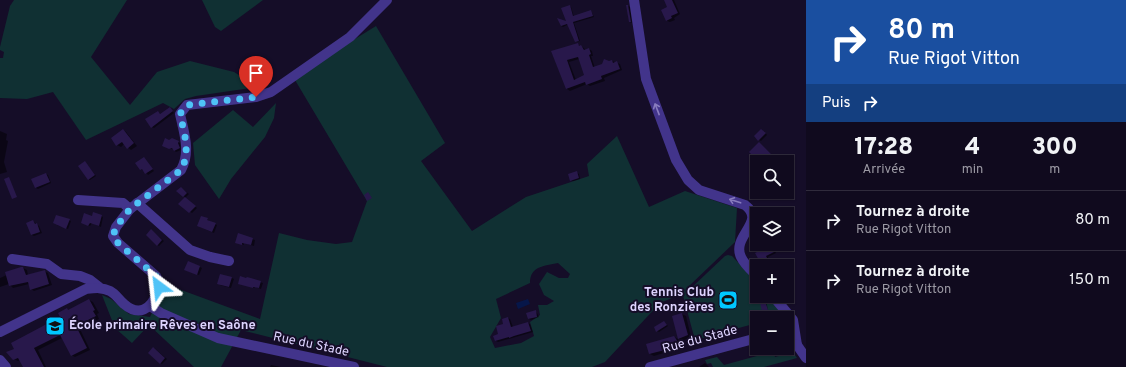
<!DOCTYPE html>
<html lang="fr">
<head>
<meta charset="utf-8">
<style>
	:root { --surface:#100a1e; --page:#1e182b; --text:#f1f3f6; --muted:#9c9aa4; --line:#302b3c }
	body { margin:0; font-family:Overpass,sans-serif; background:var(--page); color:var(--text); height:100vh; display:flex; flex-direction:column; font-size:15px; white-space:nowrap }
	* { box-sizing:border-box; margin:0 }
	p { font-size:13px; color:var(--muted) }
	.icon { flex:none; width:22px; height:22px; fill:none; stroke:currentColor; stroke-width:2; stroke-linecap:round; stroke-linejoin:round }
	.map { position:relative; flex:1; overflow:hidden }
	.side { display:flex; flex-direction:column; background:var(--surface); width:320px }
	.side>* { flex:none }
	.hud { background:#1a4fa0; color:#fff; overflow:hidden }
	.controls { position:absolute; left:750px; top:155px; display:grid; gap:8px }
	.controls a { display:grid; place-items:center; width:44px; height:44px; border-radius:0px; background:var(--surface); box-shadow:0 1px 3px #0004,0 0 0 1px var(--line); font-size:20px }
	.pin { position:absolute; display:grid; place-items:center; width:34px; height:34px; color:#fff; margin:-41px -17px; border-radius:50% 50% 50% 0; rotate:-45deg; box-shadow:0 0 4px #0007 }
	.pin .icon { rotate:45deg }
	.me { position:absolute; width:44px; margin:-22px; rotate:330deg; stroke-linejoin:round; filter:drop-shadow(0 0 3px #0008) }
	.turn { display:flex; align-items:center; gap:14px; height:84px; padding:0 16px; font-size:18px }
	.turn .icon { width:52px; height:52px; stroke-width:2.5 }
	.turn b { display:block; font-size:28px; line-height:34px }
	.then { display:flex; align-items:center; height:38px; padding:0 16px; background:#0003; gap:8px; font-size:15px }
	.eta { display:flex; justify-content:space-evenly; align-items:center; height:68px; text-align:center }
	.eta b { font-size:24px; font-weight:800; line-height:28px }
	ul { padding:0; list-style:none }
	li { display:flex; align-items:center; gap:12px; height:60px; padding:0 16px; border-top:1px solid var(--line) }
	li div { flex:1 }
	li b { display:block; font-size:15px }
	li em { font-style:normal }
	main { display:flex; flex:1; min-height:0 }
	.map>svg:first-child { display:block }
	.green { fill:#103033; fill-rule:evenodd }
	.water { fill:#061649 }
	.shadow { fill:#0007; fill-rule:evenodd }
	.building { fill:#28184b; fill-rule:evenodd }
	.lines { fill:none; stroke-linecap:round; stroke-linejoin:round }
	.minor { stroke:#42348b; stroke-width:10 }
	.oneway { stroke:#887cbf }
	.route { stroke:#4fc3f7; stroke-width:7; stroke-dasharray:0 12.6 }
	.labels { text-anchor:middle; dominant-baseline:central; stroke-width:4; stroke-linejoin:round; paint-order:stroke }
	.poi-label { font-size:13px; font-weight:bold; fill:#ded4ff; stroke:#150d28; text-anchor:end }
	.street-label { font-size:13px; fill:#ded4ff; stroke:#150d28 }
</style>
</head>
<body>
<main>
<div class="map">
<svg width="806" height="367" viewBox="0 0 806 367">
	<rect width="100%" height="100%" fill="#150d28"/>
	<g class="green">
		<path d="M14,0h113l-36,57 39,48 27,-33 33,-11 44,11 24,15 -62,9 -11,3 -11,10 -11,-6 -77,37 -33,-48 -26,7 -27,-1v-40h3l1,-6 -4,-2v-3l10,-41z"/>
		<path d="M202,0h61l-42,31 -6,-4z"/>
		<path d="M376,26l69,117 -24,18 51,70 54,-34 63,-21 -2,-12 30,-28 32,71 36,-16 52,17 -2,34 -48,46 2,2 36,-34 3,-1 4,1 25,27v13h12l7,8 2,6 -3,8h-18v5l-62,17 -13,-48 -3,3 -19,8 -55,59 -13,5h-205l-146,-37 -20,37h-27l-45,-42 -17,18 -17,-15 -13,-33 9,4 18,15 21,3 15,-33 95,35 19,-86 28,7 29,4 16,-2 15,-41 -72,-121 47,-33zM558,263l12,11 -2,4h-9l-12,-6 -8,12 5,11 10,6 -7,4h-9l2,10 -10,7 4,14 -13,7 -26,5 -5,-11 11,-19 -5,-19 34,-16c0,-17 14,-17 28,-20z"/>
		<path d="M276,103l-2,15 -9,19 -34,42 -12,20 -24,-34 -2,-22 40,-33 20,17z"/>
		<path d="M762,348h11l2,9 18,-5 4,6 -33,9h-51l-2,-4 -4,1 -2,-4 12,-3 7,8 40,-11z"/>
	</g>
	<path class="water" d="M528,299l2,5 -12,5 -2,-6z"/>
	<g class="shadow">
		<path d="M665,0h9l6,14 -6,4 1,2 -5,2 -3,-1 -5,-10 6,-3z"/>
		<path d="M569,6l2,1 3,10 17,-6 3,6 -20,6 6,18 -3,1 -8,-18 -6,3 -2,-1 6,-4z"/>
		<path d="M628,6l2,1 2,16 -2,-1z"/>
		<path d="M578,45l6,3 1,2 4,-1 3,2 1,5h-2l4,12 17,-7 8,3 2,6 -18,8 1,3 -15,5 -3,-2 -17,7 -3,-2 -15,-37zM579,59l6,16 -9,5 -7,-18z"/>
		<path d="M170,108l4,5 -20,15 -2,-1 6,-15 2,2z"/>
		<path d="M123,130l3,2 11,14 -6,4 -7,-6 -3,3 -4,-2z"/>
		<path d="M0,131l7,3 -1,6 2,1 -4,21 3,10 -7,2z"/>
		<path d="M764,131l3,4 -6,6 -2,-1z"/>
		<path d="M178,142l2,1 1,7 -5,2 -3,-3h-1l-7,-2z"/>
		<path d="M759,143l15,14 -5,5h-9z"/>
		<path d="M144,158l10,13 -6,4 -4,-5 -3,-1z"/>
		<path d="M85,162l11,14 -6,4 -2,-1z"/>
		<path d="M576,172l3,2 1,5 -7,2 -2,-1z"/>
		<path d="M46,174l2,1 3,8 -13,6 -2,-1z"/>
		<path d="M181,188l8,6 -4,4 12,10 -5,5 -12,-9 6,-6 -9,-7z"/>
		<path d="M101,216l2,1 -2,10 -9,-4 -2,3 -6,-2 8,-7z"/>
		<path d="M69,220l2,1 -3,8 -11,-4z"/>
		<path d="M208,220l1,1 8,4 -3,8 -14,-6 6,-2z"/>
		<path d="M33,221l6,5 3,7 -8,3 -2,-1z"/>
		<path d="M153,232l11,9 -5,5 -2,-1z"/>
		<path d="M239,235l16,5 -1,6 -10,-3v2l-5,-2z"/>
		<path d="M769,247l5,2 2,4 -8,4 1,3 -6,3 -3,-2z"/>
		<path d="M200,267l2,1 -3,7 -11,-4z"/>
		<path d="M23,268l4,2 1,5 16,-4 4,2 4,12 -18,6 -3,-2 -2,-5 -16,4 -4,-4 -9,3v-9z"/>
		<path d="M232,278l2,1 -3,9 -11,-3z"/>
		<path d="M248,278l15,5 -2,6 -6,-2v1l-14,-4z"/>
		<path d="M764,299l2,1 3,15 -3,1 -2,-2z"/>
		<path d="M89,300l4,2 6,11 -2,1 2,5 -19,10 10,21 -15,7 -4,-2 -9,-17 -24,12 8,17h-22l-4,-7 -2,1 -4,-2 1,-10 46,-31 8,-7z"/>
		<path d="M536,312l1,1 2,4 -8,3 -2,-1 -1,-5z"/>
		<path d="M682,314l4,2 5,21 -9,4 -3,-2 -6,-22z"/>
		<path d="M508,318l2,1 3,8 15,-4 2,1 3,8 -35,10 -2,-1 -2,-5 5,-1z"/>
		<path d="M664,322l4,4 -9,6 -2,-1z"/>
		<path d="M674,337l4,2 2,5h-1l1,4 -26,8 -4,-2z"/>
		<path d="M154,348l13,11 -5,5 -2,-1z"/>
		<path d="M705,363l4,4h-10z"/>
		<path d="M271,365l10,2h-11z"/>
	</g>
	<g class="building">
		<path d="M664,0h8l6,13 -7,3 1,2 -6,3 -5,-11 6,-3z"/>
		<path d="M570,5l3,11 18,-6 2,6 -20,6 6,19 -4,1 -8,-18 -6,2 -4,-8 9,3 -5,-13z"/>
		<path d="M626,5h2l3,17h-2z"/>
		<path d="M578,43l1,3 2,-1 3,5 5,-2 2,6 -2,1 4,12 9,-3 2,-5 5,2 3,-1 1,3 4,-2 3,8 -19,7 1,3 -16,6 -1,-3 -19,7 -15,-38zM578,57l6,18 -10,5 -7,-20z"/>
		<path d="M170,107l3,4 -22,17 -6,-9 13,-8 2,3z"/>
		<path d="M123,129l11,14 -7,6 -5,-7 -6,4 -5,-8z"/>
		<path d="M761,129l5,4 -8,8 -4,-5z"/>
		<path d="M165,138l4,2 3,-2 7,3 -1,2 2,5 -6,3 -2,-3 -3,1 -7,-3z"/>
		<path d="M759,142l12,12 -8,8h-4l-10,-10z"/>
		<path d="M144,157l9,12 -8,5 -3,-5 -2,1 -5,-7z"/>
		<path d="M85,161l10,14 -7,5 -10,-14z"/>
		<path d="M577,171l2,7 -9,3 -2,-7z"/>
		<path d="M46,173l4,9 -15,6 -4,-9z"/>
		<path d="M9,177l8,20 -5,2 -8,-20z"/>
		<path d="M181,187l6,6 -4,4 -7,-6z"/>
		<path d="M368,192l4,6 -5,3 -3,-6z"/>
		<path d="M185,197l11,9 -7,7 -11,-9z"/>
		<path d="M93,212l9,3 -3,11 -9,-3 -2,3 -7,-3 3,-10 8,3z"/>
		<path d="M56,215l14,4 -4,10 -13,-6z"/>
		<path d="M201,216l7,2 -1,2 9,3 -4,9 -15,-6z"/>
		<path d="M33,220l2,4 2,-1 3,9 -9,3 -5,-12z"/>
		<path d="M151,229l11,11 -5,6 -11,-11z"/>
		<path d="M238,233l15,5 -2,7 -9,-2v2l-7,-2z"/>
		<path d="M769,246l1,2 2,-1 2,5 -8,4 1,2 -7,4 -5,-9z"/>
		<path d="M188,261l12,5 -3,9 -13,-5z"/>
		<path d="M21,267h2l3,8 19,-5 4,14 -19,6 -2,-8 -19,4 -4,-14z"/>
		<path d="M220,274l12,3 -3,10 -12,-3z"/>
		<path d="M240,276l6,2 1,-1 14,4 -2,7 -6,-1v1l-15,-4z"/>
		<path d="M764,298l5,15 -6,2 -4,-16z"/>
		<path d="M89,299l6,11 -2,1 3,5 -20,10 11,22 -16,8 -11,-21 -26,13 10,19h-21l-5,-9 -5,2 -7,-8 8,-3 -3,-6 49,-26 -2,-4 9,-5 1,2z"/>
		<path d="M536,310l1,7 -9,2 -2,-6z"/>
		<path d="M682,313l6,22 -10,4 -6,-23z"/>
		<path d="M508,317l3,10 17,-5 3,9 -17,5 -5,2v-1l-14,4 -2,-5 5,-2 -2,-8 7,-2 -1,-5z"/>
		<path d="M664,321l3,4 -11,7 -2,-5z"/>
		<path d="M674,336l4,6 -2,1 1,4 -28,7 -3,-10z"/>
		<path d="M153,347l12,11 -5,6 -12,-11z"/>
	</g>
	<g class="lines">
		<g class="minor">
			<path d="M634,0l12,79 30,81 12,20 11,10 46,15c22,17 -14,31 -4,52 3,7 11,14 16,19"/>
			<path d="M78,200l45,3 7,6"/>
			<path d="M137,203l53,47 20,7 19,4"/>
			<path d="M12,259l35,5 14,10 19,2 10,4 9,7"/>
			<path d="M773,296l20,24 4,25"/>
			<path d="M150,306l11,7 57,25 136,29"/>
			<path d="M0,332l86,-43c9,-1 16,-2 24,2 6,3 9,9 14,13 15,13 27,5 33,-11 3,-7 3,-11 -1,-17l-38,-33 -5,-7 3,-9 14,-18 51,-39c10,-18 3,-37 -1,-56l7,-9 69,-8 15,-5 79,-55 37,-37"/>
			<path d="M787,342l10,3 9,13"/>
			<path d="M0,360l6,7"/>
			<path d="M650,367l107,-29"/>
		</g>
	</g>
	<defs><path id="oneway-shaft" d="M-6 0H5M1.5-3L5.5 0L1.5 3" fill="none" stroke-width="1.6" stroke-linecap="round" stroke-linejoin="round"/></defs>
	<g class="oneway">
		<use href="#oneway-shaft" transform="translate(657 109) rotate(-111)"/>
		<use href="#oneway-shaft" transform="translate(735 201) rotate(-162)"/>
	</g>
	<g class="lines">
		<path class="route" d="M159,287l1,-6 -4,-5 -38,-33 -5,-7 3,-9 14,-18 51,-39c10,-18 3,-37 -1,-56l7,-9 69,-8"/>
	</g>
	<defs>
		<symbol id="stadium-square" viewBox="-11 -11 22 22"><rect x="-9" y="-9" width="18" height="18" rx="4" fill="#00c7ff" stroke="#150d28"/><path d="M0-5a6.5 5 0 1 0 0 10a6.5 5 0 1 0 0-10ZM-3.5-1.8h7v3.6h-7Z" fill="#111"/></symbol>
		<symbol id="school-square" viewBox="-11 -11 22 22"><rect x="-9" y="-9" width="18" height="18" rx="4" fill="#00c7ff" stroke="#150d28"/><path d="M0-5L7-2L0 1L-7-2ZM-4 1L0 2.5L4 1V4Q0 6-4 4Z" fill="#111"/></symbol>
	</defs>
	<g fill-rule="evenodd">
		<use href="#stadium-square" x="717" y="289" width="22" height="22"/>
		<use href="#school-square" x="44" y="315" width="22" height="22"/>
	</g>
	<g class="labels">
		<g class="poi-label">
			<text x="714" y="293">Tennis Club<tspan x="714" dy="15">des Ronzières</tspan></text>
			<text x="69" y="326" text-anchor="start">École primaire Rêves en Saône</text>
		</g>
		<g class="street-label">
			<text transform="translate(700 340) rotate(-15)">Rue du Stade</text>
			<text transform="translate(311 345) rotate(12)">Rue du Stade</text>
		</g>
	</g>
</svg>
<div class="controls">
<a><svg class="icon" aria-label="search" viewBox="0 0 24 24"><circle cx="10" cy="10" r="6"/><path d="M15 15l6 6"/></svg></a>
<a><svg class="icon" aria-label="layers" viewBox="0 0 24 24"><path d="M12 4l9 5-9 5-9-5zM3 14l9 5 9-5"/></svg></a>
<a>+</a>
<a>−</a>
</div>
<div class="pin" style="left:256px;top:97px;background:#d93025"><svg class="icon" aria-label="arrive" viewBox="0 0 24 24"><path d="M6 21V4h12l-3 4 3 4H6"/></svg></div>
<svg class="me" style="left:159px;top:287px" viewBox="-20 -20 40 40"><path d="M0-17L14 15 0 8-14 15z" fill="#4fc3f7" stroke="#fff" stroke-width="4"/></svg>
</div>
<section class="side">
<div class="hud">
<div class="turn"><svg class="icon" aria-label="right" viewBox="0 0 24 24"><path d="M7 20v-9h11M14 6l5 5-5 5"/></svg><div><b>80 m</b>Rue Rigot Vitton</div></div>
<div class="then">Puis<svg class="icon" aria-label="right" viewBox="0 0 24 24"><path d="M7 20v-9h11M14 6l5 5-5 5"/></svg></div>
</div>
<div class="eta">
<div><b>17:28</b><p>Arrivée</p></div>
<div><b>4</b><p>min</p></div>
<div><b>300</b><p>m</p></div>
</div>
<ul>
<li><svg class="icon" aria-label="right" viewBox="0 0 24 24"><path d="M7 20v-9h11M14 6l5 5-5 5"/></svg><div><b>Tournez à droite</b><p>Rue Rigot Vitton</p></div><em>80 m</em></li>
<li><svg class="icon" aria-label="right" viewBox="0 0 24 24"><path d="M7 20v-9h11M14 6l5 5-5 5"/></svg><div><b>Tournez à droite</b><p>Rue Rigot Vitton</p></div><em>150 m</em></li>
</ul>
</section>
</main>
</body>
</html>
